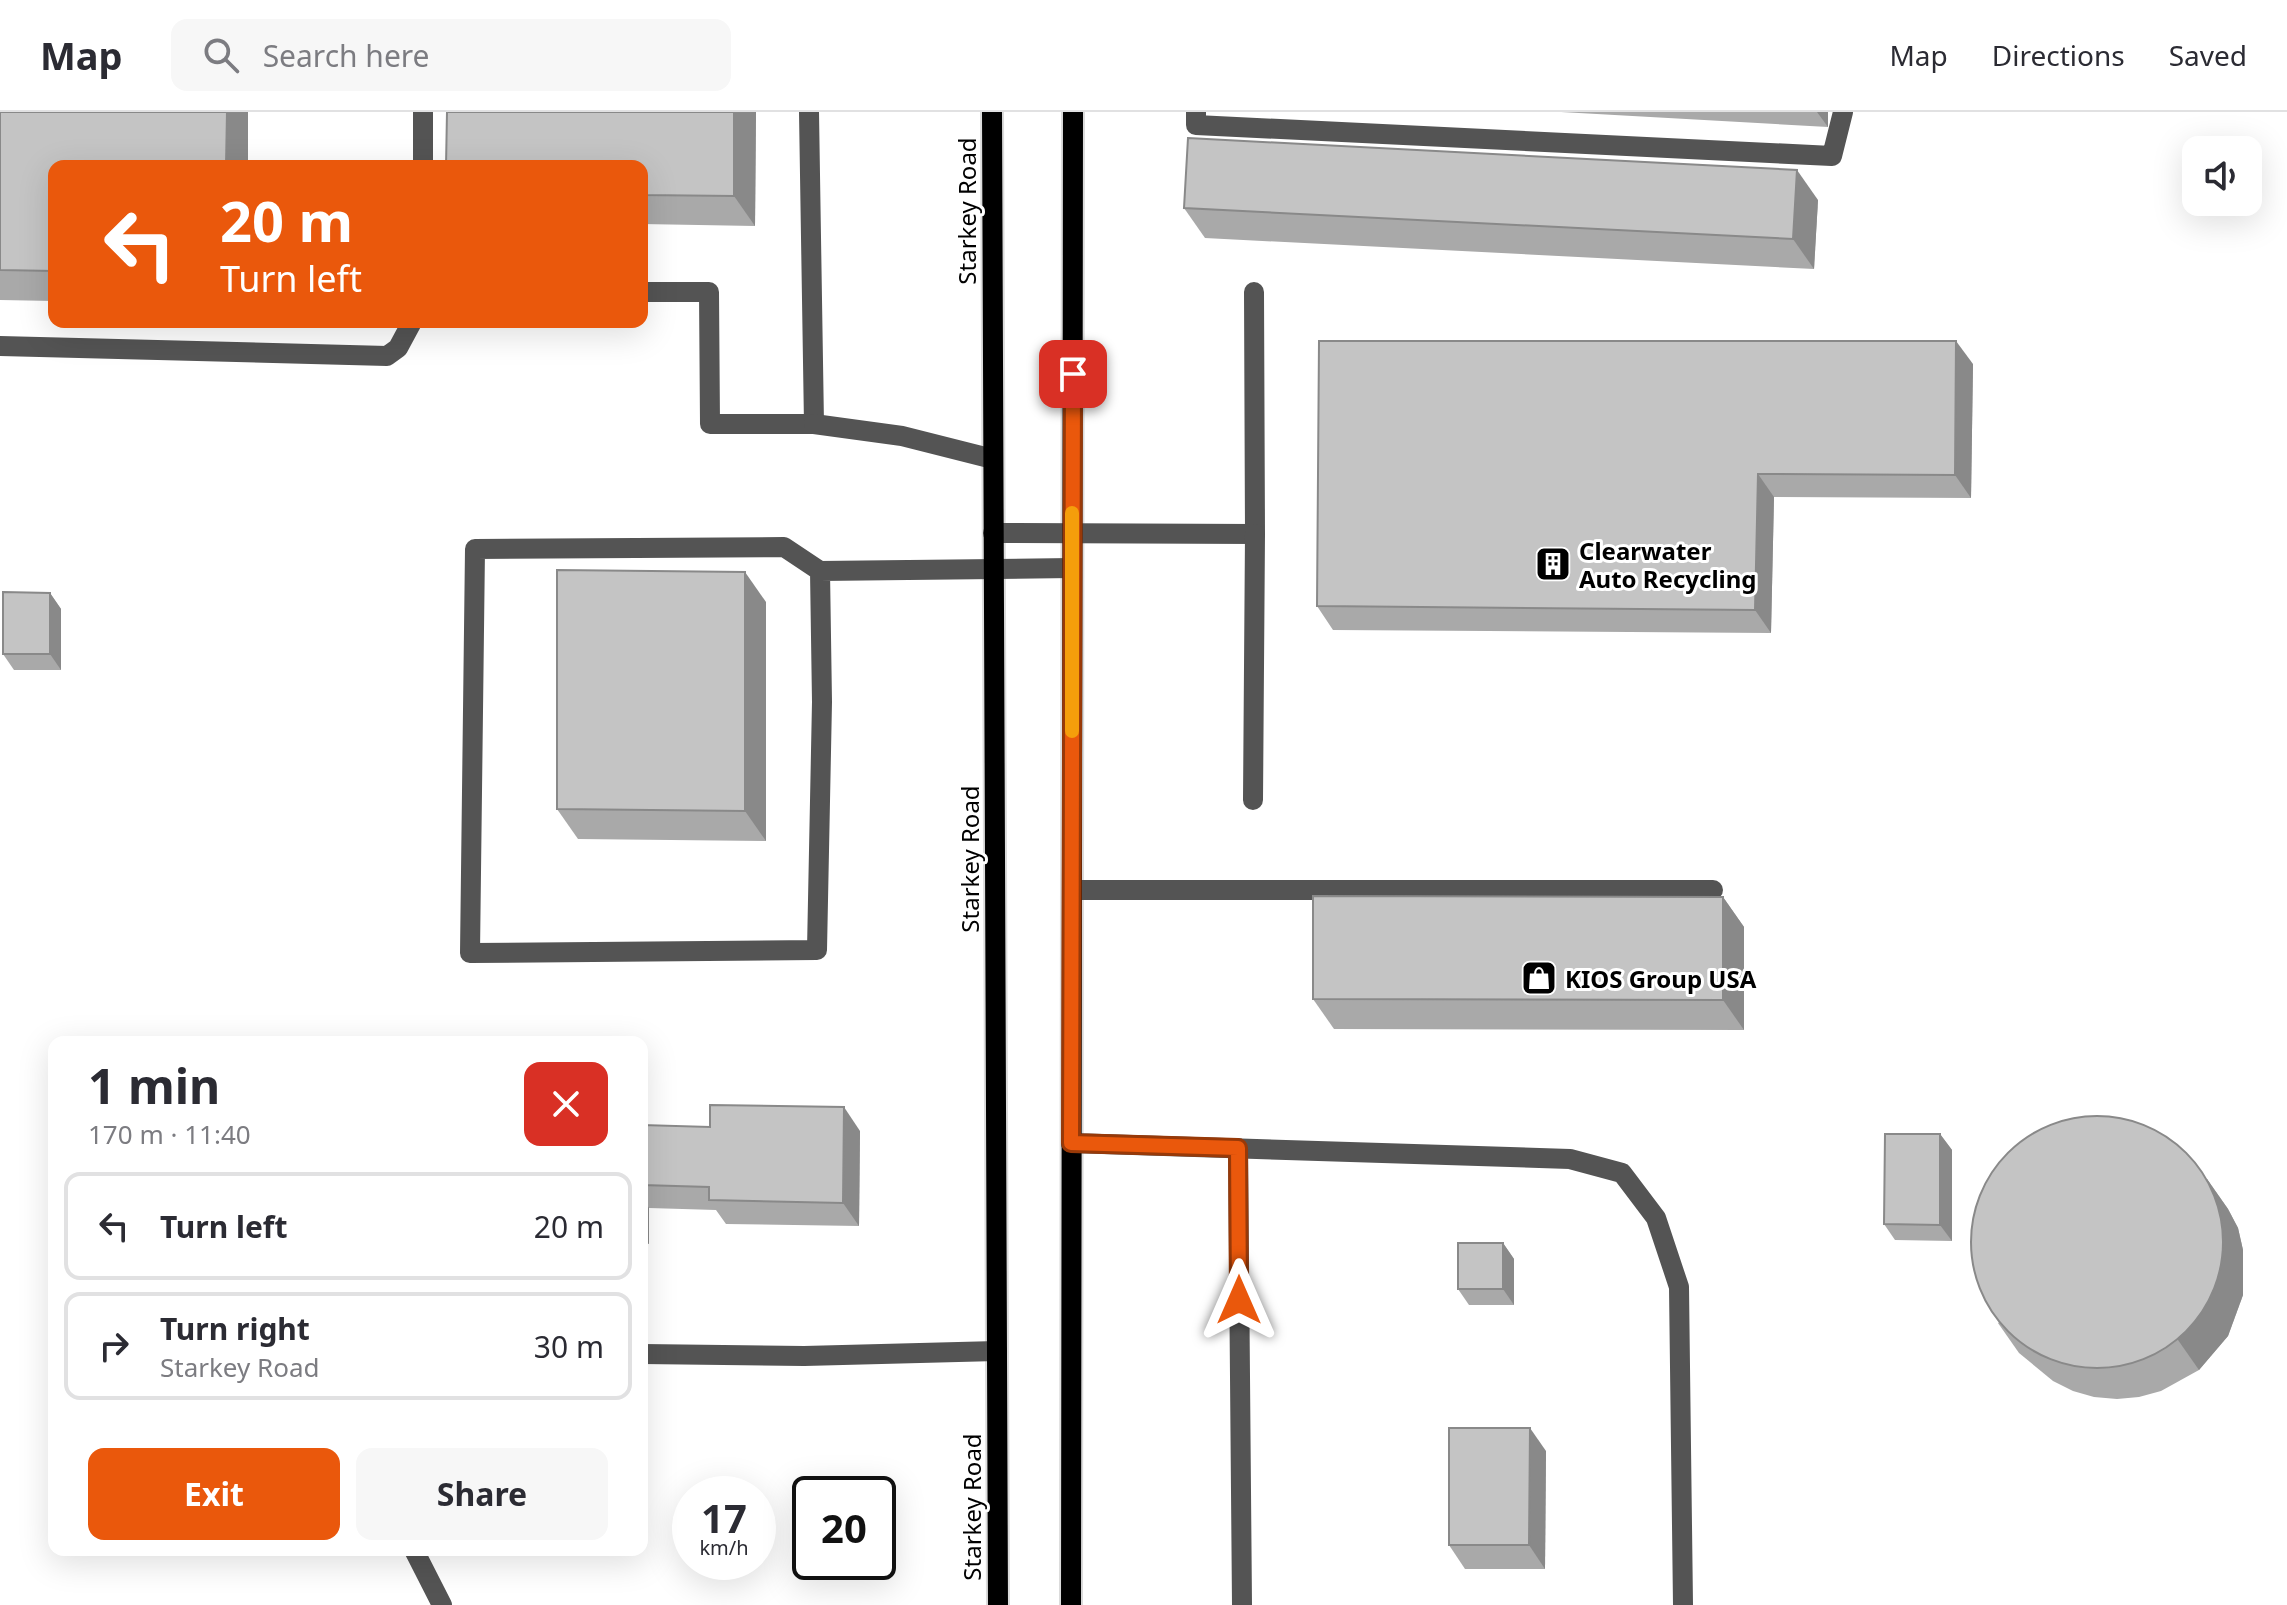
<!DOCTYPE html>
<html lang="en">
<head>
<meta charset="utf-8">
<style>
	:root { --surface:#fff; --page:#f7f7f7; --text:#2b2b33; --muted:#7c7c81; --line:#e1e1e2; --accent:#ea580c }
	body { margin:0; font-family:"Noto Sans",sans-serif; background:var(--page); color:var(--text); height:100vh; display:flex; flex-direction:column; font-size:30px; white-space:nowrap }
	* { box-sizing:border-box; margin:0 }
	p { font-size:26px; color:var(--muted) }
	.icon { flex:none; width:44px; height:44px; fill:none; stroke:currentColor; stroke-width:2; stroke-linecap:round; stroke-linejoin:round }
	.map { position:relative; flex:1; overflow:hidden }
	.sheet { position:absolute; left:48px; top:924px; width:600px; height:520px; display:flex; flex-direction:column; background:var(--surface); border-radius:16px; box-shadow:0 8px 32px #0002 }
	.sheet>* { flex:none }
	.banner { position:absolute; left:48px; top:48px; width:600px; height:168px; border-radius:16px; box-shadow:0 8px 32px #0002; background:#ea580c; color:#fff; overflow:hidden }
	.tools { position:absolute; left:2182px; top:24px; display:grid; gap:16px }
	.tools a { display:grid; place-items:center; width:80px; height:80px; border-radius:16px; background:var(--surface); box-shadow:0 8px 32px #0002; font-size:40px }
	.speed { position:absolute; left:672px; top:1364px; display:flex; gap:16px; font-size:40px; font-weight:700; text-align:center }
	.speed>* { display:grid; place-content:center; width:104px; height:104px; border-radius:50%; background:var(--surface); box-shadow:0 8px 32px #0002; line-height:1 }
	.speed small { font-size:20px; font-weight:400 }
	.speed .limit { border:4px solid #111; border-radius:12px; background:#fff; color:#111 }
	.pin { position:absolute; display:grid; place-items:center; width:68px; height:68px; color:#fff; margin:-34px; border-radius:16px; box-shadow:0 4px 12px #0006 }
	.me { position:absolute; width:88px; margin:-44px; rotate:0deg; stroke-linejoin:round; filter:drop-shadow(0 0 6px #0008) }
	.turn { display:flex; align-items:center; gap:28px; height:168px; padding:0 40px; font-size:36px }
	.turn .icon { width:104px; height:104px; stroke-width:2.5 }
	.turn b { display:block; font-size:56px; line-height:68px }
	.round { display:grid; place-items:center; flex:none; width:84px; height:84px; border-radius:16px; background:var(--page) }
	.overview { display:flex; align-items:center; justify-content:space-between; height:136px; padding:0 40px }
	h1 { font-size:48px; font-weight:700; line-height:60px }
	.primary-button { display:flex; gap:16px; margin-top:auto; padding:16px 40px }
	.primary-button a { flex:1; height:92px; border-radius:16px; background:var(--accent); color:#fff; font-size:32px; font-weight:700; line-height:92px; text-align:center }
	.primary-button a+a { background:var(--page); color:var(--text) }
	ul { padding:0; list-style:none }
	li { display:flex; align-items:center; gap:24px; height:108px; margin:0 16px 12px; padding:0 24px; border:4px solid var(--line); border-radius:16px }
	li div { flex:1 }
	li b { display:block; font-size:30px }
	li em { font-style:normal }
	header { display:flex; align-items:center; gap:48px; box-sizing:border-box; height:112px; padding:0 40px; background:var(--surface); border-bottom:2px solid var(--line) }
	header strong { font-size:38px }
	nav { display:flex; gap:44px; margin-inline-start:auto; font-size:28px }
	.search { width:560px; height:72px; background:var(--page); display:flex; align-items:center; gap:20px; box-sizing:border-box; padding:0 28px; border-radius:16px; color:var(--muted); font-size:30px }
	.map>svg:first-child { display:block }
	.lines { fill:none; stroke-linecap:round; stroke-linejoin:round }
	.major-casing { stroke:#dbdbdb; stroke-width:24 }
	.minor { stroke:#545454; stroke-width:20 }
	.major { stroke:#000; stroke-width:20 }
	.wall { fill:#a9a9a9 }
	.shaded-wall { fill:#898989 }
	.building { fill:#c4c4c4; stroke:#898989; stroke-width:2 }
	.route-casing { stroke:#983908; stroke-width:20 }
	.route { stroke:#ea580c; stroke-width:14 }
	.slow { stroke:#f59e0b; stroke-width:14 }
	.labels { text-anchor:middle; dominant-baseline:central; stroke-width:6; stroke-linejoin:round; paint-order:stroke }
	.street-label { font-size:24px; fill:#000; stroke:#fff }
	.poi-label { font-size:24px; font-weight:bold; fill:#000; stroke:#fff; text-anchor:start }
</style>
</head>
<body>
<header>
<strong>Map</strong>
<div class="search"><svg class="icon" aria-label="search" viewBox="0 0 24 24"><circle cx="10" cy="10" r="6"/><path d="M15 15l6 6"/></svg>Search here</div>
<nav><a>Map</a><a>Directions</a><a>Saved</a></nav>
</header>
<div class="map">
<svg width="2287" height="1493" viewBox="0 0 2287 1493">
	<rect width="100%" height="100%" fill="#fff"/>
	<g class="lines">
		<defs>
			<g id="major">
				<path d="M992,0l6,1493"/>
				<path d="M1071,1493l2,-1493"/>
			</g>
		</defs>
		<use href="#major" class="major-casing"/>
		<g class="minor">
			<path d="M1196,0v13l636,31 11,-44"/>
			<path d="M423,54v-54"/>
			<path d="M642,180h67l1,132h104l-5,-312"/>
			<path d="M0,234l387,10 11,-8 14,-26"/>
			<path d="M814,312l88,12 91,23"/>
			<path d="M993,421l262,1 -1,-242"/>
			<path d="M820,459l-36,-24 -309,2 -5,404 347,-3 5,-248 -2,-131 252,-3"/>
			<path d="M1253,688l2,-266"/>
			<path d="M1072,778h641"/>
			<path d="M1071,1031l499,16 52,14 34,45 23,69 4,318"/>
			<path d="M1238,1036l4,457"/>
			<path d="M642,1242l162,2 193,-5"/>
			<path d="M414,1438l28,55"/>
		</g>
		<use href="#major" class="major"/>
	</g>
	<g class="wall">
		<path d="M0,0h248v54h-194v135l-54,-1z"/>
		<path d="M447,0h309l-1,114 -113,-2v-58z"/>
		<path d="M1561,0h267v15z"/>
		<path d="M1818,88l-4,69 -609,-31 -21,-30z"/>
		<path d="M1973,252l-2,134 -197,-1 -3,136 -438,-3 -16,-24z"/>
		<path d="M50,481l11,16v61h-47l-11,-16z"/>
		<path d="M766,490v239l-188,-2 -21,-30z"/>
		<path d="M1723,785l21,30v103l-410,-1 -21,-30z"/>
		<path d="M642,1013l218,6 -1,95 -133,-2 -10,-14 -67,-2v36h-7z"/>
		<path d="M1940,1022l12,16v91l-57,-1 -11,-16z"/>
		<path d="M2207,1067l21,30 10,19 5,22v45l-15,41 -29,34 -38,21 -22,6 -22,2 -23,-2 -21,-6 -20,-10 -34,-28 -21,-30z"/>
		<path d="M1503,1131l11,16v46h-45l-11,-16z"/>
		<path d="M1546,1339l-1,118h-80l-16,-24z"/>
	</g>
	<g class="shaded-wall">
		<path d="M227,0h21v54h-22z"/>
		<path d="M734,0h22l-1,114 -21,-30z"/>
		<path d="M1817,0h11v15z"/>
		<path d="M1797,58l21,30 -4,69 -21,-30z"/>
		<path d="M1956,229l17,23 -2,134 -16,-23z"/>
		<path d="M1758,362l16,23 -3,136 -16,-23z"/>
		<path d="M745,460l21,30v239l-21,-30z"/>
		<path d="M50,481l11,16v61l-11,-16z"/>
		<path d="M1723,785l21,30v103l-21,-30z"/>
		<path d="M844,995l16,24 -1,95 -16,-23z"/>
		<path d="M1940,1022l12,16v91l-12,-16z"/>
		<path d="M2207,1067l21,30 10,19 5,22v45l-15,41 -29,34 -21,-30z"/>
		<path d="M642,1086l7,10v36l-7,-9z"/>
		<path d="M1503,1131l11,16v46l-11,-16z"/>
		<path d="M1530,1316l16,23 -1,118 -16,-24z"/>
	</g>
	<g class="building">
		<path d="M0,0h227l-1,54h-172v105l-54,-1z"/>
		<path d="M447,0h287v84l-92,-1v-29h-196z"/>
		<path d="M1188,26l609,32 -4,69 -609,-31z"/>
		<path d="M1319,229h637l-1,134 -197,-1 -3,136 -438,-4z"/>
		<path d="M557,458l188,2v239l-188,-2z"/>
		<path d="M3,480l47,1v61h-47z"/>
		<path d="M1313,784l410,1v103l-410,-1z"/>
		<path d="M710,993l134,2 -1,96 -134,-3v-13l-67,-2v-60l68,2z"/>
		<circle cx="2097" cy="1130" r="126"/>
		<path d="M1885,1022h55v91l-56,-1z"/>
		<rect x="1458" y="1131" width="45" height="46"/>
		<path d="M1449,1316h81l-1,117h-80z"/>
	</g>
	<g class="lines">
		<defs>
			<path id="route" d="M1073,262l-2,769 167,5 1,152"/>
		</defs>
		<use href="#route" class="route-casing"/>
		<use href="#route" class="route"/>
		<path class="slow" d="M1072,619v-218"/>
	</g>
	<defs>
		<symbol id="building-square" viewBox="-11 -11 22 22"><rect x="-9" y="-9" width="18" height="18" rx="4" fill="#000" stroke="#fff"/><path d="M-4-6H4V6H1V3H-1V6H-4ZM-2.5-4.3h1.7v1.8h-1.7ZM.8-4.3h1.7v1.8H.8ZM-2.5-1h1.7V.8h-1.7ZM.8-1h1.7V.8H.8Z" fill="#fff"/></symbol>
		<symbol id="shop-square" viewBox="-11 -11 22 22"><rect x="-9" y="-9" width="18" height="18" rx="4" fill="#000" stroke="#fff"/><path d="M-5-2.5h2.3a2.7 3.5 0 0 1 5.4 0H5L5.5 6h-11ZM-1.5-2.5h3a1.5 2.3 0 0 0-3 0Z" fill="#fff"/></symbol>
	</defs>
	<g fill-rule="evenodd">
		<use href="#building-square" x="1533" y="432" width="40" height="40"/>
		<use href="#shop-square" x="1519" y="846" width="40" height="40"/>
	</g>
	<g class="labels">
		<g class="street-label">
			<text transform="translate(966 99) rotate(-90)">Starkey Road</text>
			<text transform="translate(969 747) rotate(-90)">Starkey Road</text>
			<text transform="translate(971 1395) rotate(-90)">Starkey Road</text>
		</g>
		<g class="poi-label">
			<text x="1579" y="438">Clearwater<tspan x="1579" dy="28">Auto Recycling</tspan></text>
			<text x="1565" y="866">KIOS Group USA</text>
		</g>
	</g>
</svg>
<div class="tools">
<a><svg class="icon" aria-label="sound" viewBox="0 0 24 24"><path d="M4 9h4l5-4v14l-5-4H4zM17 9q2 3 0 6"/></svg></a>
</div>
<div class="speed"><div>17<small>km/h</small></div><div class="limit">20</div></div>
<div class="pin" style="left:1073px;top:262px;background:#d93025"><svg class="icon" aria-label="arrive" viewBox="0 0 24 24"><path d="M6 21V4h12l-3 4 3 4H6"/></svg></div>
<svg class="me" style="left:1239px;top:1188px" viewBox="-20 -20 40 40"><path d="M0-17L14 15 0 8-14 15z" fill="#ea580c" stroke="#fff" stroke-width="4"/></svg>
<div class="banner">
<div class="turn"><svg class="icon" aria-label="left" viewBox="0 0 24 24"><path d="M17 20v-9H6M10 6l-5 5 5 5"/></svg><div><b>20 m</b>Turn left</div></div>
</div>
<section class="sheet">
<div class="overview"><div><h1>1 min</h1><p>170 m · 11:40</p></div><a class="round" style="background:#d93025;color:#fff"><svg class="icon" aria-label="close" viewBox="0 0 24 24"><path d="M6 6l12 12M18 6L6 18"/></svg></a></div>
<ul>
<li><svg class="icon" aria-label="left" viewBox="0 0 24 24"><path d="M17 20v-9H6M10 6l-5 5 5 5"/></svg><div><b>Turn left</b></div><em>20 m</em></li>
<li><svg class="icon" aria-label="right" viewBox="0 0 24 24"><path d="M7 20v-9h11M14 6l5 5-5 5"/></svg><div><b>Turn right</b><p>Starkey Road</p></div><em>30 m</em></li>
</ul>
<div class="primary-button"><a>Exit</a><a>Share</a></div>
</section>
</div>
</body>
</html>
